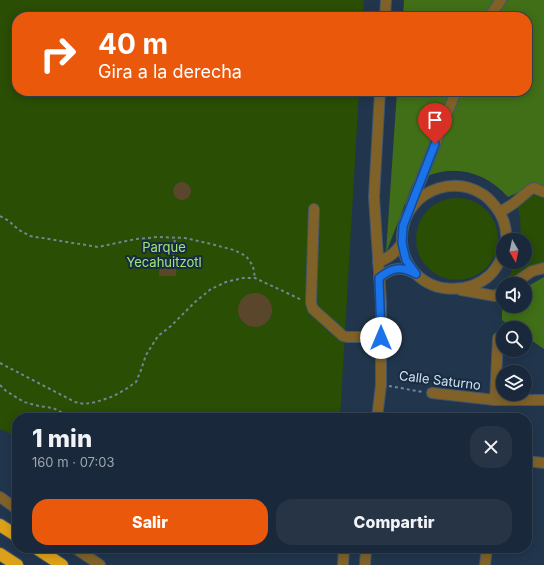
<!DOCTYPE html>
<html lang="es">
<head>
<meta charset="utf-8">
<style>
	:root { --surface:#19283a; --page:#263445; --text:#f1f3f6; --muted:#9fa6af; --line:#374454; --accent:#ea580c }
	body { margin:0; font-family:Inter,sans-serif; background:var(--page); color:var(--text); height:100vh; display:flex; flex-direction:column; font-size:15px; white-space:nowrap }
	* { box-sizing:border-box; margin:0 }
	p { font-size:13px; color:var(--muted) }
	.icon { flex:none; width:22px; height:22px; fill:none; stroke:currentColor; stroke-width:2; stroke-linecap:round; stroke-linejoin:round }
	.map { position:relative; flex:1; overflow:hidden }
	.details { position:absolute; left:12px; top:413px; width:520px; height:140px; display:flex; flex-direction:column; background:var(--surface); border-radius:16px; box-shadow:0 2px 10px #0003,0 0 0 1px var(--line) }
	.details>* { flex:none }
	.top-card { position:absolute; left:12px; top:12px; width:520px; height:84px; border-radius:16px; box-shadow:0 2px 10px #0003,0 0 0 1px var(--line); background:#ea580c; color:#fff; overflow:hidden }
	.needle { width:26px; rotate:171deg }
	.buttons { position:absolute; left:496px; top:233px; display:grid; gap:8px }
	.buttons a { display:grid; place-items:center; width:36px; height:36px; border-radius:50%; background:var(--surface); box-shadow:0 2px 10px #0003,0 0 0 1px var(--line); font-size:20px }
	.pin { position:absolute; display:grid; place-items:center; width:34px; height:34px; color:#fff; margin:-41px -17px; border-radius:50% 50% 50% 0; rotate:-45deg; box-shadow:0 0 4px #0007 }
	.pin .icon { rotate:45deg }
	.me { position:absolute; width:44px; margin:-22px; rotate:0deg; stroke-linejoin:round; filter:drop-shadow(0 0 3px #0008) }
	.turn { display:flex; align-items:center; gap:14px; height:84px; padding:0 20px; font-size:18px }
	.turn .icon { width:52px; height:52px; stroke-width:2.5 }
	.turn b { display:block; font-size:28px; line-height:34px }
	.round { display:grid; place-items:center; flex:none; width:42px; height:42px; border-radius:16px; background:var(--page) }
	.summary { display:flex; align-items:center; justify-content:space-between; height:68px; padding:0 20px }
	h1 { font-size:24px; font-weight:800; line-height:30px }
	.cta { display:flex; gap:8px; margin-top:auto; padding:8px 20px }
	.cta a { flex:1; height:46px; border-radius:16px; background:var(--accent); color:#fff; font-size:16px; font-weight:800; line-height:46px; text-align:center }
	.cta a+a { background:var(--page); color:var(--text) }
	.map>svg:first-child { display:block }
	.green { fill:#294e04 }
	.forest { fill:#406f17 }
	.building { fill:#5a472b }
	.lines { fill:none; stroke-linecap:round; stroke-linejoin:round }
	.minor-casing { stroke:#41556a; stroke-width:12 }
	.highway-casing { stroke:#41556a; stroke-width:14 }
	.path { stroke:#738497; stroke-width:2; stroke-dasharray:3 3; stroke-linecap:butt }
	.minor { stroke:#806229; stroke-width:10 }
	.highway { stroke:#dda119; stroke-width:12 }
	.route-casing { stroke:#114b97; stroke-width:10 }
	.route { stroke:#1a73e8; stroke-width:7 }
	.labels { text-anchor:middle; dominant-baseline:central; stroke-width:4; stroke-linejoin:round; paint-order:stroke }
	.park-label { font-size:13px; fill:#a2e476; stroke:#172c42 }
	.street-label { font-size:13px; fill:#d2e0ee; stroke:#172c42 }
</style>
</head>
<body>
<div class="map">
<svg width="544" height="565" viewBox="0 0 544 565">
	<rect width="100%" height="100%" fill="#21364d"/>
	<g class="green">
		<path d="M0,0h364l-1,17h-346v74h342l-19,327h-323v18l-17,-7z"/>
		<path d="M543,191l1,1v77l-24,15h-17v8l-5,-5 12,-12 6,-13h9v-22h-4l-1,-23 -3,-14z"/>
		<circle cx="457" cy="239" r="41"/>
	</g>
	<g class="forest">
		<path d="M404,0h140v188l-9,-3 -27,12c-22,-24 -50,-33 -81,-21 -5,2 -10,5 -14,7l-27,70 11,-162h130v-74h-124z"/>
		<path d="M544,277v72l-19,-13v-8h-12l-11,-8v-19l1,-1v6h22v-18z"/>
	</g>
	<g class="building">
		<circle cx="182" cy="191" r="9"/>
		<path d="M160,260l17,1 -1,15h-17z"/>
		<circle cx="255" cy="310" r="17"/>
	</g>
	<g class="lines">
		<defs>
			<g id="minor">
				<path d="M385,17l1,-17"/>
				<path d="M489,17l12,-17"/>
				<path d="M411,205l45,-114"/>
				<path d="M314,209l-3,94 2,6 30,27 4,1h34"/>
				<path d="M500,212l13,-8 18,-15 3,-1 10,4"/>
				<path d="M503,254c-3,8 -7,15 -13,21 -20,18 -54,19 -74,-1 -10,-11 -15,-25 -14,-39 3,-48 64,-67 93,-29 8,10 12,22 11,34"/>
				<path d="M378,262c12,-5 16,-8 24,-19"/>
				<path d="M379,278c13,-11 23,-12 37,-4"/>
				<path d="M513,284l19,-13 12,-3"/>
				<path d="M461,290l34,6 8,-5"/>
				<path d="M432,393l63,7h49"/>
				<path d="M495,400l3,-62"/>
				<path d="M377,418l4,-33v-83l-7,-105 6,-106"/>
				<path d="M527,461l17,2"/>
				<path d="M0,497l17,12"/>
				<path d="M75,548l25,17"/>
				<path d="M343,565l1,-17"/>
				<path d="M365,565l1,-17"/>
				<path d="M485,565l2,-17"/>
			</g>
			<g id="highway">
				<path d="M0,525l17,11"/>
				<path d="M36,548l26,17"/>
				<path d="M0,554l17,11"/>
			</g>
		</defs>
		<use href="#minor" class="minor-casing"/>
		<use href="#highway" class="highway-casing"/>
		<g class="path">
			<path d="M0,216l9,5 10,9 11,6 68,11 38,-8 22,-2 27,1 22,5 27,7 12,6 7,10 2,12"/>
			<path d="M173,261l2,-23"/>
			<path d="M0,363l75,39 9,2 12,-2 18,-6 12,-7 10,-7 5,-12 5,-15 12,-19 13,-10 24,-24 16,-13 15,-7 17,-4h12l47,22"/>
			<path d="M0,385l6,6 18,11 15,4 14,2 16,8 2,2"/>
			<path d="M389,386l34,6"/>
		</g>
		<use href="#minor" class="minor"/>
		<use href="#highway" class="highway"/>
	</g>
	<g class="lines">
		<defs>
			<path id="route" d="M381,338l-2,-60c13,-11 23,-12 37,-4l-10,-14 -4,-17 1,-17 32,-82"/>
		</defs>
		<use href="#route" class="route-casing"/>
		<use href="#route" class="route"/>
	</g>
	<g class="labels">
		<g class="park-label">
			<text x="164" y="247">Parque<tspan x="164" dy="15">Yecahuitzotl</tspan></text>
		</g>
		<g class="street-label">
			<text transform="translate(440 380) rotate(7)">Calle Saturno</text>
		</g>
	</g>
</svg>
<div class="buttons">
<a><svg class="needle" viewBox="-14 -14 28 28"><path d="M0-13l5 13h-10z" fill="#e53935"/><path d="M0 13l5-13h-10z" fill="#9fa6af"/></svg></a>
<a><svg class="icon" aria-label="sound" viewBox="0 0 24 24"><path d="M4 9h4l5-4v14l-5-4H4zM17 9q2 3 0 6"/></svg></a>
<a><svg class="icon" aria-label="search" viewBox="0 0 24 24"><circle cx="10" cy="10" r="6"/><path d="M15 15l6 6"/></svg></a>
<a><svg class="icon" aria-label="layers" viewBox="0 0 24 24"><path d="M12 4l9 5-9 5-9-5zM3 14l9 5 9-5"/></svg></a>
</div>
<div class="pin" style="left:435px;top:144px;background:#d93025"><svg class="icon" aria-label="arrive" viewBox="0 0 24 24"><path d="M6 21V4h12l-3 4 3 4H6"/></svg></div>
<svg class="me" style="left:381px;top:338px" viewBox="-20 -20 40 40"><circle r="19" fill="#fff"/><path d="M0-13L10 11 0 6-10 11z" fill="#1a73e8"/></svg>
<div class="top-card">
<div class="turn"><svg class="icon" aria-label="right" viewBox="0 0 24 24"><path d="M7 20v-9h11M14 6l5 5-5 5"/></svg><div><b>40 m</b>Gira a la derecha</div></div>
</div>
<section class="details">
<div class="summary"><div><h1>1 min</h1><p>160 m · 07:03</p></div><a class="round"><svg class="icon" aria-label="close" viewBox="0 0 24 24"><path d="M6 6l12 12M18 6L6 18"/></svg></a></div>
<div class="cta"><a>Salir</a><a>Compartir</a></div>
</section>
</div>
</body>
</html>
